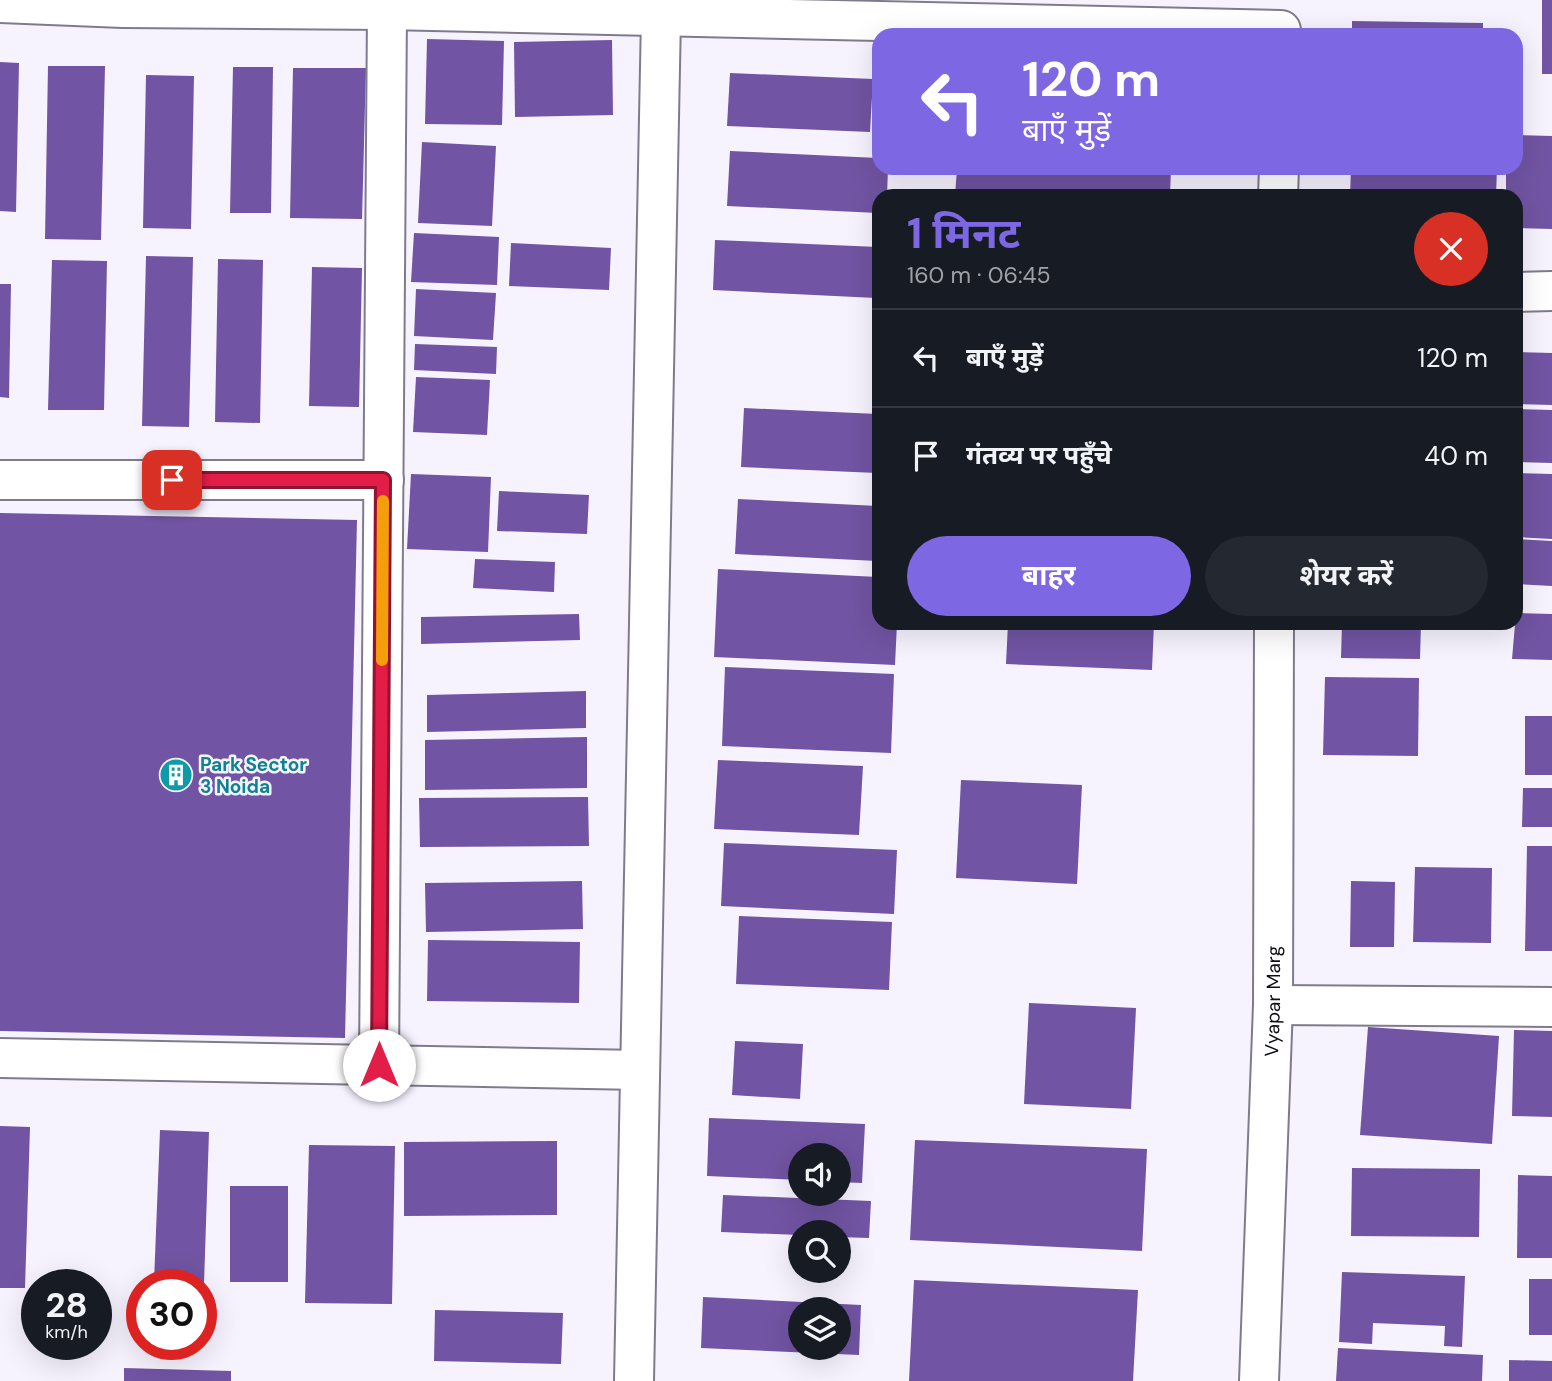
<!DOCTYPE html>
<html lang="hi">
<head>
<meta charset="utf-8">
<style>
	:root { --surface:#171b24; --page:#242831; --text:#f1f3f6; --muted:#9ea1a6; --line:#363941; --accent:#7e67e2 }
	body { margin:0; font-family:"DM Sans","Noto Sans Devanagari",sans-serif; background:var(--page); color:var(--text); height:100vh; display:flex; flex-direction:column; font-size:26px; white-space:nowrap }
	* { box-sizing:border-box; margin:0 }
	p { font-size:23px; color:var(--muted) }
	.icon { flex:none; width:38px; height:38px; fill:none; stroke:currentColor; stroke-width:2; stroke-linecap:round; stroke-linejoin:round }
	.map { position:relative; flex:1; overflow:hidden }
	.sheet { position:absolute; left:872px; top:189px; width:651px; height:441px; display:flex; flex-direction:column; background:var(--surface); border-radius:21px; box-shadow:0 7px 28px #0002 }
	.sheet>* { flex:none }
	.banner { position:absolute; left:872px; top:28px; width:651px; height:147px; border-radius:21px; box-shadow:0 7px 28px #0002; background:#7e67e2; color:#fff; overflow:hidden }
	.controls { position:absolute; left:788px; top:1143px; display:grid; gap:14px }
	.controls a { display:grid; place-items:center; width:63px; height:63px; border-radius:50%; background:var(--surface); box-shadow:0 7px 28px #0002; font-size:35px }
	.speed { position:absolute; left:21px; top:1269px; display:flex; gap:14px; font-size:35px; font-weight:700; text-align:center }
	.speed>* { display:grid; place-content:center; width:91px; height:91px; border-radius:50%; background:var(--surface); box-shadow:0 7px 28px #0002; line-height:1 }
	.speed small { font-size:18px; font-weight:400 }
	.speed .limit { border:10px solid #d22; background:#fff; color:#111 }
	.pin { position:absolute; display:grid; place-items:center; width:60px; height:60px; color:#fff; margin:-30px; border-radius:14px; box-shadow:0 4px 10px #0006 }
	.me { position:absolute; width:77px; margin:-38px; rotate:0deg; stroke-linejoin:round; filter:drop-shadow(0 0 5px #0008) }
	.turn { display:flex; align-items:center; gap:24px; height:147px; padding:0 35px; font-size:32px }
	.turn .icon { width:91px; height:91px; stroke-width:2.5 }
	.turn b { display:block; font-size:49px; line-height:60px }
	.round { display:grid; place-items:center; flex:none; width:74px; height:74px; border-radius:37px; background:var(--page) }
	.overview { display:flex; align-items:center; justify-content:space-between; height:119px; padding:0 35px }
	h1 { font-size:42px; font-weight:700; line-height:52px; color:var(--accent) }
	.action { display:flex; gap:14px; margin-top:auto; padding:14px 35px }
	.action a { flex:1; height:80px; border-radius:42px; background:var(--accent); color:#fff; font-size:28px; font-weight:700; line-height:80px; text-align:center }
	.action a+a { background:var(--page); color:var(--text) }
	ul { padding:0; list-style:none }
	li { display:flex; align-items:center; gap:21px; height:98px; padding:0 35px; border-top:2px solid var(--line) }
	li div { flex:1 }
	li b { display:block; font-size:26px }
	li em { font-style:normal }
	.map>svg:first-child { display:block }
	.building { fill:#7154a3; fill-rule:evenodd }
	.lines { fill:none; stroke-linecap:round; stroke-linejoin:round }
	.minor-casing { stroke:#807b8c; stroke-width:42 }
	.minor { stroke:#fff; stroke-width:38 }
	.route-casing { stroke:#92132f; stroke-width:18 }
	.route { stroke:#e11d48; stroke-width:12 }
	.slow { stroke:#f59e0b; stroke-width:12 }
	.labels { text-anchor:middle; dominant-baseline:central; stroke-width:5; stroke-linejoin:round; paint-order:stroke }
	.culture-label { font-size:19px; font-weight:bold; fill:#0d838f; stroke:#f6f3ff; text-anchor:start }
	.street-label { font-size:19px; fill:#0f0d14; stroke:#f6f3ff }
</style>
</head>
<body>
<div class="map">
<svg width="1552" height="1381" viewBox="0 0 1552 1381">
	<rect width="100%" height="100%" fill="#f6f3ff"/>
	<g class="building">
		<rect x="1542" y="0" width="10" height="74"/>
		<path d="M1352,21l131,2v12h-131z"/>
		<path d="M427,39l77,2 -2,84 -77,-1z"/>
		<path d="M612,40l1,75 -98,2 -1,-75z"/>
		<path d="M0,62l19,1 -3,149 -16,-1z"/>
		<path d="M48,66h57l-4,174 -56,-1z"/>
		<path d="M233,67h40l-2,146h-41z"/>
		<path d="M293,68h73l-4,151 -72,-1z"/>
		<path d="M730,73l143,6 -3,53 -143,-6z"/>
		<path d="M146,75l48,1 -3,153 -48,-1z"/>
		<path d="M1516,135l36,1v93l-36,-1v-32h-10v-28h10z"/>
		<path d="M422,142l74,4 -4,80 -74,-3z"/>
		<path d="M730,151l148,7v10h10l-1,28h-9v17l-151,-7z"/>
		<path d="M957,168h214l-1,28h-215z"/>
		<path d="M1351,168h146l-1,28h-146z"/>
		<path d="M414,233l85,4 -2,48 -86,-3z"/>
		<path d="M715,240l163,7 -2,51 -163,-8z"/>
		<path d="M511,243l100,5 -2,42 -100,-4z"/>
		<path d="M146,256l47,1 -4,170 -47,-1z"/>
		<path d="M218,259l45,1 -3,163 -45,-1z"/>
		<path d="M52,260l55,1 -3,149h-56z"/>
		<path d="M312,267l50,1 -3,139 -50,-1z"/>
		<path d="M0,284h11l-2,114 -9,-1z"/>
		<path d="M416,289l80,4 -3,47 -79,-4z"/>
		<path d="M415,344l82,3 -1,27 -82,-4z"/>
		<path d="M1516,352l36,1v52l-36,-1z"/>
		<path d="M416,377l74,3 -3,55 -74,-3z"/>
		<path d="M744,408l134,6 -1,59 -136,-6z"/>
		<path d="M1516,409l36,1v53l-36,-1z"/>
		<path d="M1516,473l36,1v65l-36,-2z"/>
		<path d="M411,474l80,3 -3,75 -81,-3z"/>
		<path d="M499,491l90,4 -2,39 -90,-3z"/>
		<path d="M738,499l140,7 -1,55 -142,-7z"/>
		<path d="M0,513l357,7 -12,518 -345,-7z"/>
		<path d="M1517,539l35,2v45l-36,-2z"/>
		<path d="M475,559l80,3 -1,30 -81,-4z"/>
		<path d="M718,569l160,8v46h19l-2,42 -181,-8z"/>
		<path d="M1516,613l36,1v46l-40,-1z"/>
		<path d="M579,614l1,26 -159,4v-27z"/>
		<path d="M1008,623h146l-2,47 -146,-6z"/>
		<path d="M1342,623h79l-1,36 -79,-1z"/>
		<path d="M725,667l169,7 -3,79 -169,-7z"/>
		<path d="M1325,677l94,1 -1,78 -95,-1z"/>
		<path d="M586,691v37l-159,4v-37z"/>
		<rect x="1525" y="716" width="27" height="59"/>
		<path d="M587,737v51l-162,2v-50z"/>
		<path d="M718,760l145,6 -4,69 -145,-6z"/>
		<path d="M961,780l121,5 -5,99 -121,-6z"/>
		<path d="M1523,788h29v39h-30z"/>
		<path d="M588,797l1,49 -169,1 -1,-49z"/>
		<path d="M724,843l173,7 -3,64 -173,-8z"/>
		<path d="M1527,846h25v105h-27z"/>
		<path d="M1415,867l77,1 -1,75 -78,-1z"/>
		<path d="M582,881l1,48 -157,3 -1,-49z"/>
		<path d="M1351,881l44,1 -1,65h-44z"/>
		<path d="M739,916l153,6 -3,68 -153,-6z"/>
		<path d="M428,940l152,2 -1,61 -152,-2z"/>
		<path d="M1029,1003l107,5 -5,101 -107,-5z"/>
		<path d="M1368,1027l131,9 -7,108 -132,-9z"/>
		<path d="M1514,1030l38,1v86l-40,-1z"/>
		<path d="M735,1041l68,3 -3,55 -68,-4z"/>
		<path d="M709,1118l156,6 -3,59 -24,-1v-27h-38v25l-93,-4z"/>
		<path d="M0,1126l30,1 -5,161h-25z"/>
		<path d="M160,1130l49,2 -5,152 -50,-2z"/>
		<path d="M915,1140l232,9 -5,102 -232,-11z"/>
		<path d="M557,1141v74l-153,1v-74z"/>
		<path d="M309,1145l86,1 -3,158 -87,-1z"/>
		<path d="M1352,1168l128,1 -1,68 -128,-1z"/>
		<path d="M1518,1175l34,1v82h-35z"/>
		<rect x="230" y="1186" width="58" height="96"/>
		<path d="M723,1195l148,6 -2,37 -31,-1v-5h-38v3l-79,-3z"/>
		<path d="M1342,1272l123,4 -3,71 -18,-1 1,-20 -72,-3 -1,21 -33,-2z"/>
		<rect x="1529" y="1279" width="23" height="56"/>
		<path d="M914,1280l224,10 -5,91h-224z"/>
		<path d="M703,1297l158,8 -2,50 -158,-7zM800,1309h38v39h-38z"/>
		<path d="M435,1310l128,3 -2,51 -127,-3z"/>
		<path d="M1338,1348l145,7 -1,26h-146z"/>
		<path d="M1509,1360l43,1v20h-43z"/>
		<path d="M124,1368l107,3v10h-107z"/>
	</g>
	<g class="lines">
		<defs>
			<g id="minor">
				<path d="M0,3l123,5 264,2 894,20"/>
				<path d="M1278,196l1,-28"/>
				<path d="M1516,292l36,-1"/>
				<path d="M0,480h384"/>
				<path d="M1273,1005l279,2"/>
				<path d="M0,1058l640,12"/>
				<path d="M379,1065l8,-1055"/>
				<path d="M634,1381l27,-1364"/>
				<path id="s1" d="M1259,1381l14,-376 1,-382"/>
			</g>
		</defs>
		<use href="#minor" class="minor-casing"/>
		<use href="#minor" class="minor"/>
	</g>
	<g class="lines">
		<defs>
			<path id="route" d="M172,480h211l-4,585"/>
		</defs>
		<use href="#route" class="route-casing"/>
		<use href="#route" class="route"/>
		<path class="slow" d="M382,660l1,-159"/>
	</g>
	<defs>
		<symbol id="building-disc" viewBox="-11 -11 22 22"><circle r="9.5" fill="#0f9aa8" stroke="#f6f3ff"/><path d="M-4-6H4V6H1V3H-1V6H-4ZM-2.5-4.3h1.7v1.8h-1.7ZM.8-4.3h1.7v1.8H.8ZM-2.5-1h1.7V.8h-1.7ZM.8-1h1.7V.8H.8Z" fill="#fff"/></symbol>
	</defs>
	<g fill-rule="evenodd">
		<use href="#building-disc" x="157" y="756" width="38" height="38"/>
	</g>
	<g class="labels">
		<g class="culture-label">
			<text x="200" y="764">Park Sector<tspan x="200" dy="22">3 Noida</tspan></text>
		</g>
		<g class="street-label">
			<text stroke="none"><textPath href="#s1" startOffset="380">Vyapar Marg</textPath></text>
		</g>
	</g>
</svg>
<div class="controls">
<a><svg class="icon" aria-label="sound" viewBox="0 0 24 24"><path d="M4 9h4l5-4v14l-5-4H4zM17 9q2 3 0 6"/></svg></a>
<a><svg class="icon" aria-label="search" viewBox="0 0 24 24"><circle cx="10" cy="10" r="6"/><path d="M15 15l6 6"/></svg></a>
<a><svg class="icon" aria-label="layers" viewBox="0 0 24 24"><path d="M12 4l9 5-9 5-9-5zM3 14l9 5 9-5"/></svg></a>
</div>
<div class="speed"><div>28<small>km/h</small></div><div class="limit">30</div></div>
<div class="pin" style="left:172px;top:480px;background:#d93025"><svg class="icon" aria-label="arrive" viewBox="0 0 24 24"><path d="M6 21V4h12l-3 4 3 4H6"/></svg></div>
<svg class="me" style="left:379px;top:1065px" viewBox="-20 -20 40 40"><circle r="19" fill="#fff"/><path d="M0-13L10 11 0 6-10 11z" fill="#e11d48"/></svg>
<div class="banner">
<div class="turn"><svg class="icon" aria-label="left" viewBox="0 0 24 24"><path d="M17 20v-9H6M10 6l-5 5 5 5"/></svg><div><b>120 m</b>बाएँ मुड़ें</div></div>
</div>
<section class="sheet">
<div class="overview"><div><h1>1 मिनट</h1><p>160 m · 06:45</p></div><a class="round" style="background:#d93025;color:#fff"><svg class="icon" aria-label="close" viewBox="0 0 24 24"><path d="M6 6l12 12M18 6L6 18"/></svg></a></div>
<ul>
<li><svg class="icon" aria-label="left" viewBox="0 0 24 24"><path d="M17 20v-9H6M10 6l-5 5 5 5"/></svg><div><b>बाएँ मुड़ें</b></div><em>120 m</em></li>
<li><svg class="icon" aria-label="arrive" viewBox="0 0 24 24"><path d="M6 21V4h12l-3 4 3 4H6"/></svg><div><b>गंतव्य पर पहुँचे</b></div><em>40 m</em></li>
</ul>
<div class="action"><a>बाहर</a><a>शेयर करें</a></div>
</section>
</div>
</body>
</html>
